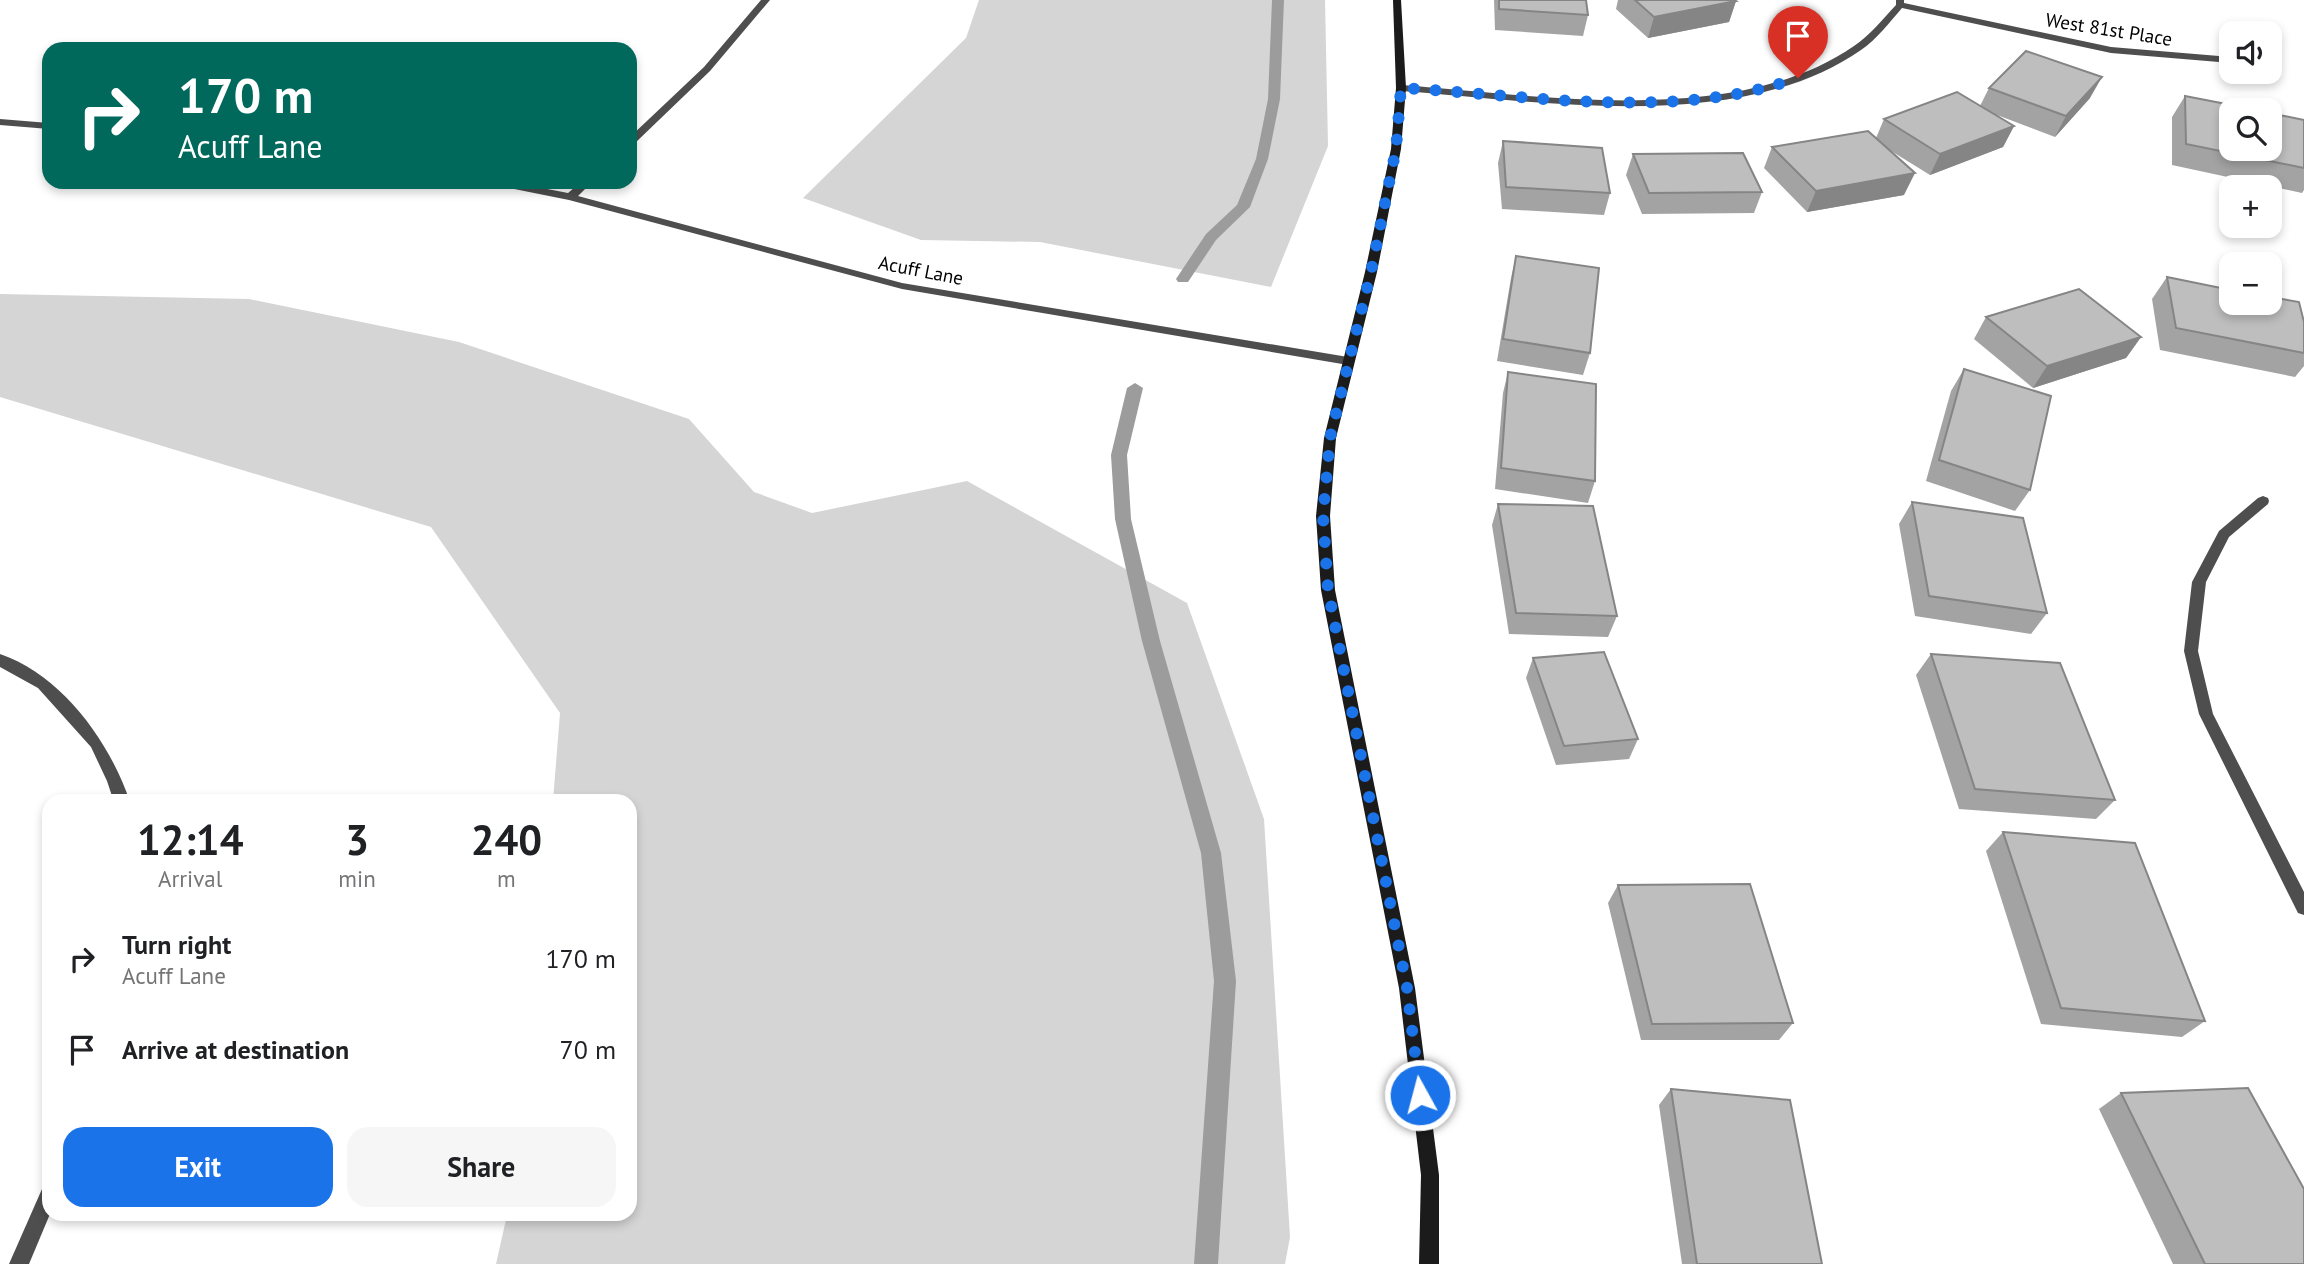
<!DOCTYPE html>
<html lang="en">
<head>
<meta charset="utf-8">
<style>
	:root { --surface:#fff; --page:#f6f6f6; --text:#202124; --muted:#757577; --accent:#1a73e8 }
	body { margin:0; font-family:"PT Sans",sans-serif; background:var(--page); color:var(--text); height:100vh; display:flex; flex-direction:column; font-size:26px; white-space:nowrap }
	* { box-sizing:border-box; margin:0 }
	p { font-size:23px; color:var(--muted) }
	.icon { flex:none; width:38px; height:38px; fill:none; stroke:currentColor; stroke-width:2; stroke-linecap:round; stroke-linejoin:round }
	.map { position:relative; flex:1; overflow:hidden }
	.side { position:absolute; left:42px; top:794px; width:595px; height:427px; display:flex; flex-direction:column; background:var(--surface); border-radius:21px; box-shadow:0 4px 10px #0003 }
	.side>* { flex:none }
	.top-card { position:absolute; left:42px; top:42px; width:595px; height:147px; border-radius:21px; box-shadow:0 4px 10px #0003; background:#00695c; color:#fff; overflow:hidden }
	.buttons { position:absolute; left:2219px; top:21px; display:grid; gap:14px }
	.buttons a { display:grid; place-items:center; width:63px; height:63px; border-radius:14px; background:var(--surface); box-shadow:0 4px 10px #0003; font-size:35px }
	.pin { position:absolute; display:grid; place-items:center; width:60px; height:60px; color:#fff; margin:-72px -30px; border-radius:50% 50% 50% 0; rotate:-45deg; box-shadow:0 0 7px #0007 }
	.pin .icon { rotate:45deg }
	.me { position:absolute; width:77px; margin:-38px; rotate:353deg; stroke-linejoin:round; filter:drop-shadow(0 0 5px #0008) }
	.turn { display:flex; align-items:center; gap:24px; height:147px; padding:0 21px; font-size:32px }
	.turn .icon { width:91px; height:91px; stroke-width:2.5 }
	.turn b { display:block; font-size:49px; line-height:60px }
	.eta { display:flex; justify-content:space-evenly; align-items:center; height:119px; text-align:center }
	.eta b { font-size:42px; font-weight:700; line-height:49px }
	.button { display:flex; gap:14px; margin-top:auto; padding:14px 21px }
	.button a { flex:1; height:80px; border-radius:21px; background:var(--accent); color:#fff; font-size:28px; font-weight:700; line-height:80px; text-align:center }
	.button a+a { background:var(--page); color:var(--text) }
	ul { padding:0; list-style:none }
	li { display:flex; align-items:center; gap:21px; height:91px; padding:0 21px }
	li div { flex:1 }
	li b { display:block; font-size:26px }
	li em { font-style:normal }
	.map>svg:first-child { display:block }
	.green { fill:#d5d5d5 }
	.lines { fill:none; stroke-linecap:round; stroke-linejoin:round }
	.stream { fill:#9c9c9c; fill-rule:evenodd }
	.street { fill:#4e4e4e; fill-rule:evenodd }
	.secondary { fill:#1b1b1b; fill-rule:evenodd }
	.wall { fill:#a3a3a3 }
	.shaded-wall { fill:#858585 }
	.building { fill:#bebebe; stroke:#858585; stroke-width:2 }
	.route { stroke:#1a73e8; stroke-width:12; stroke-dasharray:0 21.6 }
	.labels { text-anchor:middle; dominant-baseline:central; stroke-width:6; stroke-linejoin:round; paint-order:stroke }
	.far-street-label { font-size:19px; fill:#000; stroke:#fff }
</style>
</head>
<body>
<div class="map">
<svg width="2304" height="1264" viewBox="0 0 2304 1264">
	<rect width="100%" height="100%" fill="#fff"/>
	<g class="green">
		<path d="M979,0h346l3,146 -57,141 -231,-45 -119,-2 -118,-42 163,-160z"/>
		<path d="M0,294l249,5 210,43 230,77 65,73 58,21 155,-32 220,122 77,216 26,418 -5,27h-789l11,-49 123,-1v-412l-77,-1 7,-88 -129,-186 -431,-130z"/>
	</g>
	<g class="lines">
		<g class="stream">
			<path d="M1272,0h12l-4,99 -12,60 -18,48 -34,33 -28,42h-10l-2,-3 30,-45 31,-29 19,-46 12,-60z"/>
			<path d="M1135,383l8,5 -16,67 4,64 29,122 61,212 15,128 -18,283h-24l20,-283 -13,-128 -59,-212 -27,-122 -4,-64 16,-67z"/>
		</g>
		<g class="street">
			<path d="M761,0h9l-60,71 -76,73 -4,1v-8l74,-70z"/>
			<path d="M1896,0h8v3l207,44 120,10v6l-120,-10 -209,-45c-13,15 -25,31 -41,42 -122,85 -320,51 -460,41l-5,-3 5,-3c138,10 333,44 453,-39 16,-11 29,-27 42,-41z"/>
			<path d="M0,119l49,4v6l-49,-4z"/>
			<path d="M490,182h21l57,11 13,-11h11l-14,14 324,87 446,74 6,4 -6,4 -446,-76 -333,-89 -74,-15z"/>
			<path d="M2263,496l5,2 1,3 -1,3 -39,33 -23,45 -8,69 15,63 91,178v23l-6,-2 -99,-199 -15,-63 8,-69 27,-51 39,-33z"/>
			<path d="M0,654c62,21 110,88 130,148h-16l-7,-21 -16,-34 -53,-59 -38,-21z"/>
			<path d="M49,1187l1,27 -21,50h-20l33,-75z"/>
		</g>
		<path class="secondary" d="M1393,0h8l5,88 -5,61 -24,123 -41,166 -6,78 5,74 80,398 24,187v89h-20l2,-89 -22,-187 -78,-398 -5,-74 8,-78 41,-166 26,-123 5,-61z"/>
	</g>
	<g class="wall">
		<path d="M1494,0h92l2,15 -5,21 -88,-6z"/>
		<path d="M1618,0h116l2,1 -7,21 -81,16 -32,-29z"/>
		<path d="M1989,88l101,10 -35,39 -58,-22 17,11 -11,21 -73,28 -42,-26 16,46 -97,17 -43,-44 8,-21 104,-9 8,-19 96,-13z"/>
		<path d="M2185,96l119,24v70l-2,3 -130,-28v-48z"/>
		<path d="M1503,141l107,52 -6,22 -102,-6 -4,-46z"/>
		<path d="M1633,154l129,38 -8,21 -112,1 -16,-39z"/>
		<path d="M1516,256l74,97 -7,22 -86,-14 14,-83z"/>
		<path d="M2167,277l137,45v44l-9,11 -135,-27 -8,-51z"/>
		<path d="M1986,317l155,20 -15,21 -93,30 -59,-49z"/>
		<path d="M1964,369l66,121 -15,21 -89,-30 25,-90z"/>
		<path d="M1508,372l87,109 -7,22 -93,-14 8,-96z"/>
		<path d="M1912,502l135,111 -16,21 -116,-18 -16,-92z"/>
		<path d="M1498,504l119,112 -9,21 -99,-3 -17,-109z"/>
		<path d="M1931,654l184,146 -19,19 -137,-10 -43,-134z"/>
		<path d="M1533,658l105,81 -9,20 -73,6 -30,-87z"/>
		<path d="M2003,832l202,189 -23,16 -141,-13 -55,-173z"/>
		<path d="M1618,885l175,138 -14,17h-138l-33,-137z"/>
		<path d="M1671,1089l151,175h-140l-23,-159z"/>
		<path d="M2121,1093l183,171h-131l-74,-155z"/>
	</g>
	<g class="shaded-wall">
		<path d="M1736,1l-7,21 -81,16 6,-21z"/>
		<path d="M2102,77l-12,21 -35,39 11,-21z"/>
		<path d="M2014,126l-11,21 -73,28 10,-21z"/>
		<path d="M1915,173l-11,22 -97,17 9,-21z"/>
		<path d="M2141,337l-15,21 -93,30 14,-22z"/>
	</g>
	<g class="building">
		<path d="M1499,0h87l2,15 -89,-6z"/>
		<path d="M1635,0h99l2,1 -82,16z"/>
		<path d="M2026,51l76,26 -36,39 -77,-28z"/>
		<path d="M1957,92l57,34 -74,28 -56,-35z"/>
		<path d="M2185,96l72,14h-26v39h39v-36l34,7v48l-118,-24z"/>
		<path d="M1868,131l47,42 -99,18 -44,-44z"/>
		<path d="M1503,141l99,7 8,45 -104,-6z"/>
		<path d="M1743,153l19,39 -113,1 -16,-39z"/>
		<path d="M1516,256l83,12 -9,85 -87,-14z"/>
		<path d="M2167,277l64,13v13h39v-6l29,5 5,20v31l-128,-25z"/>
		<path d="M2079,289l62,48 -94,29 -61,-49z"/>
		<path d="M1964,369l87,27 -21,94 -91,-30z"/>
		<path d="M1508,372l88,12 -1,97 -94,-13z"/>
		<path d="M1912,502l111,16 24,95 -118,-17z"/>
		<path d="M1498,504l95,2 24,110 -101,-3z"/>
		<path d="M1604,652l34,87 -74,7 -31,-88z"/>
		<path d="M1931,654l129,9 55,137 -140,-11z"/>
		<path d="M2003,832l132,11 70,178 -144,-13z"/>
		<path d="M1750,884l43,139 -141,1 -34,-139z"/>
		<path d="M2248,1088l56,101v75h-99l-84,-171z"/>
		<path d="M1671,1089l119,11 32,164h-125z"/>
	</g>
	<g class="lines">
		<path class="route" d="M1420,1095l-13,-107 -79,-398 -5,-74 7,-78 41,-166 25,-123 5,-61c131,7 270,34 397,-10"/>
	</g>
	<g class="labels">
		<g class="far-street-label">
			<text transform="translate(2109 29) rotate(9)">West 81st Place</text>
			<text transform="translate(921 270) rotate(11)">Acuff Lane</text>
		</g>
	</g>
</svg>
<div class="buttons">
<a><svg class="icon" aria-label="sound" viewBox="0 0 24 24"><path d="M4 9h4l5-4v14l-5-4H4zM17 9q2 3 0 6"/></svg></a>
<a><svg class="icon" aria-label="search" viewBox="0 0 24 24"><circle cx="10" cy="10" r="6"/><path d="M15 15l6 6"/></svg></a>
<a>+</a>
<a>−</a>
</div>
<div class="pin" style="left:1798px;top:78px;background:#d93025"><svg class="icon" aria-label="arrive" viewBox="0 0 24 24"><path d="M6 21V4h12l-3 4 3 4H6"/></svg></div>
<svg class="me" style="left:1420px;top:1095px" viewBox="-20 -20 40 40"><circle r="17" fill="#1a73e8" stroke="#fff" stroke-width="3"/><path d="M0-11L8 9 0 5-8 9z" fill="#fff"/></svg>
<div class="top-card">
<div class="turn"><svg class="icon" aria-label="right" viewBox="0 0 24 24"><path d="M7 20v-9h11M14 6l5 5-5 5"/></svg><div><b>170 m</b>Acuff Lane</div></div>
</div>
<section class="side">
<div class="eta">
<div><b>12:14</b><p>Arrival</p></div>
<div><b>3</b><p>min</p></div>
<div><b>240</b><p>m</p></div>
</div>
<ul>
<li><svg class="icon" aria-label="right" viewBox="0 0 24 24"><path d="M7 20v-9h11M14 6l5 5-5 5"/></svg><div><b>Turn right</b><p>Acuff Lane</p></div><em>170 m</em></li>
<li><svg class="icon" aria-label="arrive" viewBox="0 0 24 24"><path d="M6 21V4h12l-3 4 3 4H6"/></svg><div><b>Arrive at destination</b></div><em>70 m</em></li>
</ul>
<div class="button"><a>Exit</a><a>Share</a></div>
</section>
</div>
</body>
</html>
